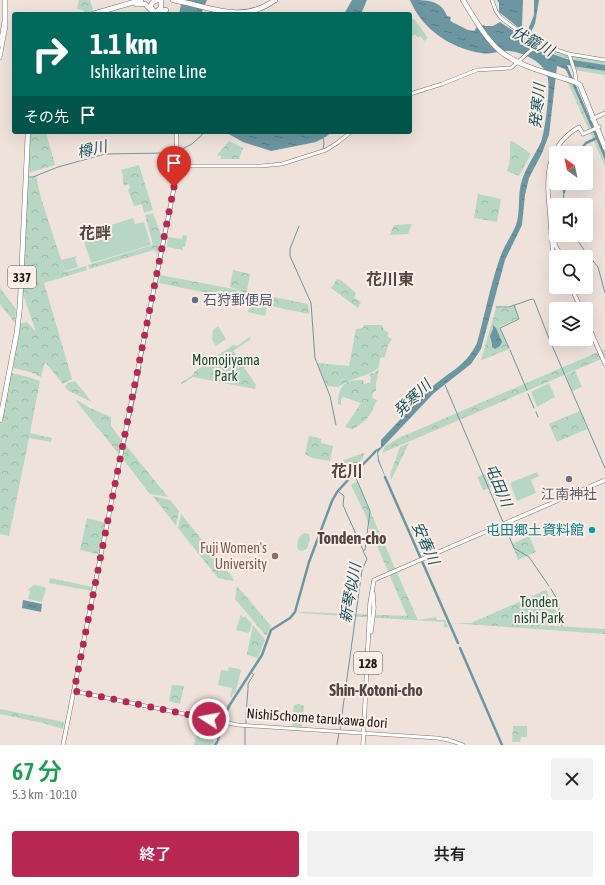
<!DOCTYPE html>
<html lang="ja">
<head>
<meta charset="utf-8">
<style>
	:root { --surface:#fff; --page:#f2f2f2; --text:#222; --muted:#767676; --accent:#b82853 }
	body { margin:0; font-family:"Asap Condensed","Noto Sans JP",sans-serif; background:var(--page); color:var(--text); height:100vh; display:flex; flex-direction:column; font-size:15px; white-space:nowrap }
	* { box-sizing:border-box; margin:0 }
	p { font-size:13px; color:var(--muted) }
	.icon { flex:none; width:22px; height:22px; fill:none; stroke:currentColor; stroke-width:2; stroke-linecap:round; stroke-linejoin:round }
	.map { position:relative; height:745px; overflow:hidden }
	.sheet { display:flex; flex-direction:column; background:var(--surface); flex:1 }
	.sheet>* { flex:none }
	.guide { position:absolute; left:12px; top:12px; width:400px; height:122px; border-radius:4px; box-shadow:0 4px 16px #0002; background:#00695c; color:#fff; overflow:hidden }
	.needle { width:26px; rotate:327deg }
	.tools { position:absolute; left:549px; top:146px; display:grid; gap:8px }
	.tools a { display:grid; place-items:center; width:44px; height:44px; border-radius:4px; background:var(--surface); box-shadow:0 4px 16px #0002; font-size:20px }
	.pin { position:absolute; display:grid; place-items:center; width:34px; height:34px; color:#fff; margin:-41px -17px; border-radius:50% 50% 50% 0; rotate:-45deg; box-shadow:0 0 4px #0007 }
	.pin .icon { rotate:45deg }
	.me { position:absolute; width:44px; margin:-22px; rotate:281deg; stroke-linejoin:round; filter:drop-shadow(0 0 3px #0008) }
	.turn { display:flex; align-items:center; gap:14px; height:84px; padding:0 12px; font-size:18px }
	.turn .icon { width:52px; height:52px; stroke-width:2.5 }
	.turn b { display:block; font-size:28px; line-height:34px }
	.then { display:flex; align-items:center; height:38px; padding:0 12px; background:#0003; gap:8px; font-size:15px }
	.round { display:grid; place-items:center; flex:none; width:42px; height:42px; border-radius:4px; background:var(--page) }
	.head { display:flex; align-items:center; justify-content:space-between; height:68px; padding:0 12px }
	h1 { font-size:24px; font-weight:600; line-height:30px; color:#1e9e55 }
	.button { display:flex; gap:8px; margin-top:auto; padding:8px 12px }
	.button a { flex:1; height:46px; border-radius:4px; background:var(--accent); color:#fff; font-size:16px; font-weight:600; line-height:46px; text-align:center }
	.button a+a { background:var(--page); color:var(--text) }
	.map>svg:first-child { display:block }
	.forest { fill:url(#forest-crowns) }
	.garden { fill:#b7d7c3 }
	.water { fill:url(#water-ripples) }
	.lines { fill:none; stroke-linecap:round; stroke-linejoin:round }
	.stream { stroke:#6c97a2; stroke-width:1 }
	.river { stroke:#6c97a2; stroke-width:2.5 }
	.secondary-casing { stroke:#7c716a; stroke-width:4 }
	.primary-casing { stroke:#7c716a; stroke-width:4.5 }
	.highway-casing { stroke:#7c716a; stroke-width:5.5 }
	.secondary { stroke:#fff; stroke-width:3 }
	.primary { stroke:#fff; stroke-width:3.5 }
	.highway { stroke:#fff; stroke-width:4.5 }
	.route { stroke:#b82853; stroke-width:7; stroke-dasharray:0 12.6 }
	.service-dot { fill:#5c6f8a; stroke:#fcefe8; stroke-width:1.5 }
	.worship-dot { fill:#6b7280; stroke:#fcefe8; stroke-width:1.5 }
	.culture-dot { fill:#0f9aa8; stroke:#fcefe8; stroke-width:1.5 }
	.education-dot { fill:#8d6e63; stroke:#fcefe8; stroke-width:1.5 }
	.labels { text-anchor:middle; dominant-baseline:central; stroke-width:4; stroke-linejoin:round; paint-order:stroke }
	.shield { fill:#fcefe8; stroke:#5f5854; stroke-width:1 }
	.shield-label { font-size:13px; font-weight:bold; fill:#1c1715 }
	.service-label { font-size:14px; fill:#4e5e75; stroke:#fcefe8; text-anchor:start }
	.park-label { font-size:14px; fill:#155235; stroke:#fcefe8 }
	.worship-label { font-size:14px; fill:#5b616d; stroke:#fcefe8 }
	.culture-label { font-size:14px; fill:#0d838f; stroke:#fcefe8; text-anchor:end }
	.education-label { font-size:14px; fill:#785e54; stroke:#fcefe8; text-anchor:end }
	.street-label { font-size:14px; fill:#1c1715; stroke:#fcefe8 }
	.water-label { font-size:15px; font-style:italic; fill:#1a5663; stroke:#fcefe8 }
	.quarter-label { font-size:16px; font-weight:bold; fill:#514641; stroke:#fcefe8 }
</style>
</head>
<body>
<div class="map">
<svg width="605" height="745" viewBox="0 0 605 745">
	<defs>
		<pattern id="forest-crowns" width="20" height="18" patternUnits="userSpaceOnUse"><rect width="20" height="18" fill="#b7d7c3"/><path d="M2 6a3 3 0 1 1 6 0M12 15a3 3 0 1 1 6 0" fill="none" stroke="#9db8a7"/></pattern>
		<pattern id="water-ripples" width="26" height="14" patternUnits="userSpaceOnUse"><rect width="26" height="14" fill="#6c97a2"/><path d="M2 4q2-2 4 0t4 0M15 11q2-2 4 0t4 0" fill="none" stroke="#587a83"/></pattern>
	</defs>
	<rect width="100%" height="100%" fill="#efe2db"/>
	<g class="forest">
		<path d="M79,0h11l4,13 -9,1 -2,-4 -6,-1z"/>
		<path d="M540,46l65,15v14l-30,-5 -4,-12h-5l-28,-9z"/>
		<path d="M567,81l4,1 34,79v5z"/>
		<path d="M29,132h17l9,33 -27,8z"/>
		<path d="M229,141l14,7 -4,11h-18v-3l-4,-1z"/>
		<path d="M510,141l4,1 17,12 -12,22 -12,-5c4,-10 3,-20 3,-30z"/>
		<path d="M139,165l14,45 -9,3 -2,-9 -8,2 -6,-16 2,-3 -1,-3 -5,2c-2,-7 0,-10 -3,-16z"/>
		<path d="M36,176l5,22 24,74 21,-6 1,4 -43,13 28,96 -9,5 -18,-22 -4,15 -11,-5 -17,-4 6,-44 8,-2 9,10 -14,-41 2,-19 4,-92z"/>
		<path d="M478,194l23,5 -4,23 -23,-4z"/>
		<path d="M153,213l9,24 -4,17 -4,-4 -65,19 -1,-4 65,-20 -8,-30z"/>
		<path d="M412,224l-4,10 -18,1 4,-10z"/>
		<path d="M233,270l17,4 -5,27 -86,-18 1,-8 79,15 -9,-3z"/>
		<path d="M337,279l5,2 14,12 -2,5 7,4 -3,6 -27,-20z"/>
		<path d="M0,288l16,21 -1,14 -15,-19z"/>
		<path d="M249,292l59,12 1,10 -62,-13z"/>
		<path d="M514,306l5,12 -20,9 10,22 -27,11h-1l15,-52h12z"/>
		<path d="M364,325h18l2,5 5,3 -2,3 5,3 -4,6 -3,12 -5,1 -1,9 -6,5 -24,9 -11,6 -11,-1 -10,-23 32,3 7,-37 7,-1z"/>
		<path d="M250,337l1,2 -18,12 23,34 -1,4 -62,-12 -11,7 -1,-1 13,-9v-2l39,-27 4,1z"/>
		<path d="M605,349v8l-6,3 -217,93 3,-7 14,-8z"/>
		<path d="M378,369l1,2 -2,4 1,1 -2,7v8l-3,1 -1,6 5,2c-8,16 -7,19 -24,29l-8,-2 16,-24 -18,-6 -2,3v5l-3,-1c0,-17 6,-25 25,-24l1,4 6,-1 1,-5 -2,-4 6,-1z"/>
		<path d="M575,371l7,16 -10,4 -6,-16z"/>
		<path d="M11,373l18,4 11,4 -10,52 22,5 -1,4 -22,-4 -20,98 -9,-2v-109z"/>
		<path d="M75,381l17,21 -23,-11 -4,-4 3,-4z"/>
		<path d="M77,400l11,7 23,10v9l11,15 -2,12h-2l-42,-52z"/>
		<path d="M580,411l7,18 -30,13 -8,-18z"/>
		<path d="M309,436l7,1 5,2v4l12,3 -3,15 -18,-3 -7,-4z"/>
		<path d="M409,443l-18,37 -1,-5 10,-28z"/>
		<path d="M125,444l43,53 -18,-3 -28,-36z"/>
		<path d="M363,453l1,1 -1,4 -14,17 -4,-2 1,-2 -1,-1 -6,2 -2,-2 2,-8z"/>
		<path d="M500,468l5,13 -22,9 -6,-13z"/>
		<path d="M355,482h3l6,15 52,119 2,4 18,-3 1,3h8l3,7 -4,1v-6l-146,-9 5,-1 104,4 -38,-89 -4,-13 -14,-29z"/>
		<path d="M153,496l17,4 9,11 -3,15z"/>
		<path d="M181,514l51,63 2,4 -16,-3 -40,-50z"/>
		<path d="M87,518l19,5 -6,30 -2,1 -18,-4z"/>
		<path d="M529,536l7,16 -18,8 -6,-16z"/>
		<path d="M50,578l43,9 -1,4 -43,-8z"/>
		<path d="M237,586l34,40 -5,10 -31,-37z"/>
		<path d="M546,590l13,28 1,7 -38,-1 83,5v5l-153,-11h19z"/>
		<path d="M253,625l12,15 -7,18 -11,-3v-1z"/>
		<path d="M172,685l12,1 -4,18 -11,-3z"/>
		<path d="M299,704l5,2 -2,21 -10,-1 2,-21z"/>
		<path d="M0,709l64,13 -1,7 -20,-6 -43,-9z"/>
		<path d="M513,726h14v11h-6l-1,5h-8z"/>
	</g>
	<g class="garden">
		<path d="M412,19h2l14,19 -4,3 -3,-5 -3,2 -3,-4 -5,3v-16z"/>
		<path d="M133,218l2,6 9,-2 7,23 -60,18 -7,-22 6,-2 -2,-7z"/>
		<path d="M183,235l4,1 -2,11h-2v3l-16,-3 1,-10 14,2z"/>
		<path d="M77,256v1l-2,1 3,9 -13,4 -4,-11z"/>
		<path d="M250,304l17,3 -2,9 -17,-4z"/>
		<path d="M218,326l8,13 -10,7 -4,-7 1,-9z"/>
		<path d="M549,383l6,14 -18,10 -6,-15z"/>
		<path d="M537,472l2,4 -8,4 5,13 -19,8 -7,-18z"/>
		<path d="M304,533l5,1 1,5 -3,10 -6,2 -3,-2c-2,-5 1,-14 6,-16z"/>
		<path d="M34,585l11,2 1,2 -4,13 -14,-3 2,-8 -2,-1z"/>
		<path d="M544,591l9,20 -1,2 -10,4 -8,-21z"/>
		<path d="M524,608l2,1 5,11 -2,2h-12c-6,-7 -2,-13 7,-14z"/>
		<path d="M241,614l2,4 2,-2 7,8 -2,7 -2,2 -12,-3z"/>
		<path d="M229,667l10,2 2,2 -6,23 -2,-1 -1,4h-2l2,-9 -14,-3 3,-15 7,1z"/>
		<path d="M198,730l6,1v7l9,2 1,2 -2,3h-18z"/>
	</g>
	<g class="water">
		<path d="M182,0h25l-6,14h-22z"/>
		<path d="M352,0h15l-6,14h-17z"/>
		<path d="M410,0c17,0 31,0 37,16l4,1 -1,3 2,2 16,8 6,1 3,-4 7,-2 1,1h8l7,-4 24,16 5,8 38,13 38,6v6l-38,-6 38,88v7l-38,-88 -2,-3 -8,-3 -8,69 -7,18 -13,25 -4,17 -3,30 -17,35 -24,89 -10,15 -37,29 -55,58 -1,2 1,7 8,21 -9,-20 -1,-10 -5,3 3,-4 6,-3v-7c17,-18 33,-36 51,-53 18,-16 34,-21 45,-44 8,-29 14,-61 24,-88 4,-11 11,-20 15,-30 5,-14 1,-31 6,-45 4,-13 13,-25 19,-38 4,-11 9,-51 7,-63 -2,-17 -27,-28 -42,-28 -8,0 -17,4 -25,2 -31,-5 -59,-24 -71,-53z"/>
		<path d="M497,0h26l-1,27 5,5 7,-17v-15h5l-4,24 -6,12 -30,-24v-9z"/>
		<path d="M225,132h106l-4,4 -11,6 -45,9 -28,-9z"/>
		<path d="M493,325l3,3 6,14 -2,4 -5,3 -3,-2v-3l-2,-8 3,-7z"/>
		<path d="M23,600l19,4 -1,8 -19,-4z"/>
	</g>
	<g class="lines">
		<g class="stream">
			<path d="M323,149l1,-6 -1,-5"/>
			<path d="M178,151l14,-7 13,-12"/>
			<path d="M28,177h5l25,-10 47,-13 61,-1 9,-2"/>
			<path d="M563,205l1,-13"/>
			<path d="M299,226l-9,23v7l21,47 4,55 15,38 6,29"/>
			<path d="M574,235l10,15 14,17 7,26"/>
			<path d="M155,293l17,-85"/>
			<path d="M496,307h13l23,-8 2,1 14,36 57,132"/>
			<path d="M509,348l-9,-20 19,-9 -5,-14"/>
			<path d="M510,350l17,40"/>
			<path d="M141,364l13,-67"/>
			<path d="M445,385l69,163 15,9 20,29"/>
			<path d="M528,394l6,14"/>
			<path d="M536,412l2,5"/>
			<path d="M131,416l10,-49"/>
			<path d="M129,426l1,-4"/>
			<path d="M126,441l2,-11"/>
			<path d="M338,491l6,5 -1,9 20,45"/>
			<path d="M551,589l6,10 5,27"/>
			<path d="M252,673l1,1"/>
			<path d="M248,688v-4l6,-10"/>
			<path d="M246,715l2,-26"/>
			<path d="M246,720v-4"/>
			<path d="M246,723v-2"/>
			<path d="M340,729l22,-159 5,-11 -4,-8 2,-1 5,-39 -14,-33 7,-7 -4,-3"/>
			<path d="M245,745v-17"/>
			<path d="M337,745l2,-12"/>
		</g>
		<g class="river">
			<path d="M578,153l8,-10 11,-5"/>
			<path d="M564,192l1,-9"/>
			<path d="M385,477l73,166"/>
			<path d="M460,648l42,97"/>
			<path d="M223,720l6,-14 33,-51 9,-25 19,-12 5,-6 14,-50 23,-61 5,-9 10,-11 28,-29"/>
			<path d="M218,740l5,-17"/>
			<path d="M215,745l2,-3"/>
		</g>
		<defs>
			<g id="secondary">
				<path d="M492,0l4,11 5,7 34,25 34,11 36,6"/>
				<path d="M0,45l4,-24v-21"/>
				<path d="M569,54l6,18 1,10"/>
				<path d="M0,58l6,-32v-26"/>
				<path d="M410,94l32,-10 35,-14 34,-2 27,-24"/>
				<path d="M177,166h84l21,-2 44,-14 11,-7 14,-11"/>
				<path d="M73,691l165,34 199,13 11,2"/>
				<path d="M446,739l17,6"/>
			</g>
			<g id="primary">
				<path d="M592,119l13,-6"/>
				<path d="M555,240v5l7,12"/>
				<path d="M555,273c-2,-19 -4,-37 -5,-56 -3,-36 -8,-68 29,-90l4,7 16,-7"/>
				<path d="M575,287l-3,2 9,20"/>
				<path d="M586,320l19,44"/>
				<path d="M371,632l3,-24 -1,-15"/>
				<path d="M63,745l113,-567 2,-14 -2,-32"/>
				<path d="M363,745l7,-142 4,-23 231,-100"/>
			</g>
			<g id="highway">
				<path d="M173,0c36,6 68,25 102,0"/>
				<path d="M463,0c10,16 22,38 36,50 17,16 53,24 76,32l5,3 25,63"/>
				<path d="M136,4h9l6,6 4,3 11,-3"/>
				<path d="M153,10c-5,-5 0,-9 5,-10"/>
				<path d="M156,12l5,-4v-8"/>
				<path d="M93,14l48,-14"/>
				<path d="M0,420l17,-88 3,-27 8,-173"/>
			</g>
		</defs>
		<use href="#secondary" class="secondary-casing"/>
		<use href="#primary" class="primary-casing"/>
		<use href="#highway" class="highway-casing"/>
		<use href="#secondary" class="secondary"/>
		<use href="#primary" class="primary"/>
		<use href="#highway" class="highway"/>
	</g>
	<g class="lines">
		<path class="route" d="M174,187l-100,504 135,28"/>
	</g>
	<circle class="service-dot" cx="195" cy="300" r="4"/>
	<circle class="worship-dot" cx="569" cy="479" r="4"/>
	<circle class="culture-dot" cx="592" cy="530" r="4"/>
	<circle class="education-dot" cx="275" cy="556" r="4"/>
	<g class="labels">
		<g class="shield">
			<rect x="8" y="266" width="28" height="22" rx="3"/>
			<rect x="354" y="652" width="28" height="22" rx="3"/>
		</g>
		<g class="shield-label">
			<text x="22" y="277">337</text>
			<text x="368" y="663">128</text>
		</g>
		<g class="service-label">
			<text x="203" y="300">石狩郵便局</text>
		</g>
		<g class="park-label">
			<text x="226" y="360">Momojiyama<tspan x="226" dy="16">Park</tspan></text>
			<text x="539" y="602">Tonden<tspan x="539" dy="16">nishi Park</tspan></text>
		</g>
		<g class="worship-label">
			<text x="569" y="494">江南神社</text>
		</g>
		<g class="culture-label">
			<text x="584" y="530">屯田郷土資料館</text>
		</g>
		<g class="education-label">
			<text x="267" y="548">Fuji Women's<tspan x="267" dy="16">University</tspan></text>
		</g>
		<g class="street-label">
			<text transform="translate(317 718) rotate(4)">Nishi5chome tarukawa dori</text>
		</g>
		<g class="water-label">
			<text transform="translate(533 41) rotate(28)">伏籠川</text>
			<text transform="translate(537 106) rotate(-84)">発寒川</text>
			<text transform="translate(92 149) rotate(-13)">樽川</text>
			<text transform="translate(412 398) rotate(-44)">発寒川</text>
			<text transform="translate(499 485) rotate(67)">屯田川</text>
			<text transform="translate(426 543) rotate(66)">安春川</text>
			<text transform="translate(350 593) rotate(-80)">新琴似川</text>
		</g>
		<g class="quarter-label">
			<text x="95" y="233">花畔</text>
			<text x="390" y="279">花川東</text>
			<text x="347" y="471">花川</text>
			<text x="352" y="538">Tonden-cho</text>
			<text x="376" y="690">Shin-Kotoni-cho</text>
		</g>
	</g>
</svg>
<div class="tools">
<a><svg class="needle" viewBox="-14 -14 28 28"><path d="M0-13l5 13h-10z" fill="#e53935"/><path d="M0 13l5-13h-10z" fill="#767676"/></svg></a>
<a><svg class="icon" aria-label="sound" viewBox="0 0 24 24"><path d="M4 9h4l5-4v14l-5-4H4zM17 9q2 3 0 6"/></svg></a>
<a><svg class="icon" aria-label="search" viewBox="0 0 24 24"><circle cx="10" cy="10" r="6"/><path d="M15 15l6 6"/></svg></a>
<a><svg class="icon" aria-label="layers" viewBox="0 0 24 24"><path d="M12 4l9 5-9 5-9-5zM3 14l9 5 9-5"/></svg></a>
</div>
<div class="pin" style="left:174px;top:187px;background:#d93025"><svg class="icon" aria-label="arrive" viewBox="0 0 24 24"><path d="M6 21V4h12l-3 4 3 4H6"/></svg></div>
<svg class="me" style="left:209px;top:719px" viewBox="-20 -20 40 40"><circle r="17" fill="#b82853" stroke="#fff" stroke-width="3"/><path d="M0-11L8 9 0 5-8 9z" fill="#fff"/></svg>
<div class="guide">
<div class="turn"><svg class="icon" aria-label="right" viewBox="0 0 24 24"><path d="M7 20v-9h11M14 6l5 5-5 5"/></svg><div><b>1.1 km</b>Ishikari teine Line</div></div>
<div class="then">その先<svg class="icon" aria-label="arrive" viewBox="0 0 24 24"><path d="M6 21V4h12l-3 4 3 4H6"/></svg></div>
</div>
</div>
<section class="sheet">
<div class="head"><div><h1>67 分</h1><p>5.3 km · 10:10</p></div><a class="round"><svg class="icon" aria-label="close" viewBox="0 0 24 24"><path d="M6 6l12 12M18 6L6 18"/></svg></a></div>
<div class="button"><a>終了</a><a>共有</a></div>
</section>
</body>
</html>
